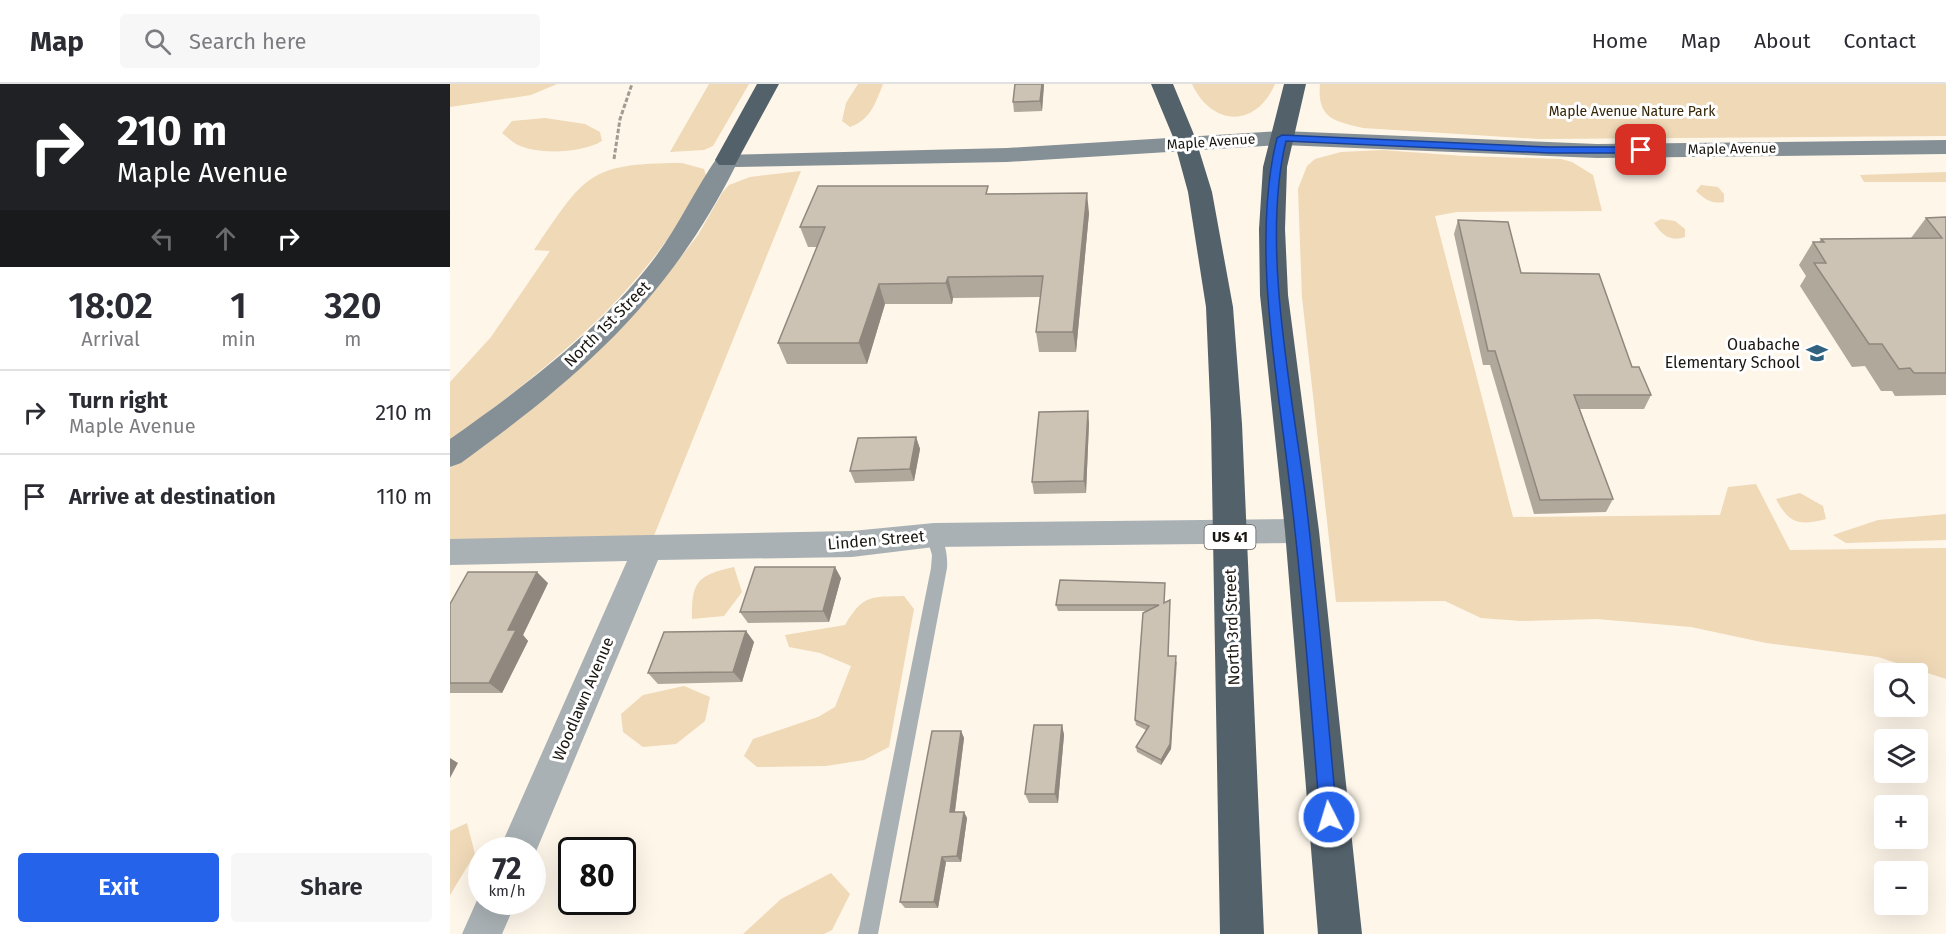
<!DOCTYPE html>
<html lang="en">
<head>
<meta charset="utf-8">
<style>
	:root { --surface:#fff; --page:#f7f7f7; --text:#2b2b33; --muted:#7c7c81; --line:#e1e1e2; --accent:#2563eb }
	body { margin:0; font-family:"Fira Sans",sans-serif; background:var(--page); color:var(--text); height:100vh; display:flex; flex-direction:column; font-size:22px; white-space:nowrap }
	* { box-sizing:border-box; margin:0 }
	p { font-size:20px; color:var(--muted) }
	.icon { flex:none; width:33px; height:33px; fill:none; stroke:currentColor; stroke-width:2; stroke-linecap:round; stroke-linejoin:round }
	.map { position:relative; flex:1; overflow:hidden }
	.sheet { display:flex; flex-direction:column; background:var(--surface); width:450px }
	.sheet>* { flex:none }
	.banner { background:#202124; color:#fff; overflow:hidden }
	.buttons { position:absolute; left:1424px; top:579px; display:grid; gap:12px }
	.buttons a { display:grid; place-items:center; width:54px; height:54px; border-radius:6px; background:var(--surface); box-shadow:0 6px 24px #0002; font-size:30px }
	.speed { position:absolute; left:18px; top:753px; display:flex; gap:12px; font-size:30px; font-weight:700; text-align:center }
	.speed>* { display:grid; place-content:center; width:78px; height:78px; border-radius:50%; background:var(--surface); box-shadow:0 6px 24px #0002; line-height:1 }
	.speed small { font-size:15px; font-weight:400 }
	.speed .limit { border:3px solid #111; border-radius:9px; background:#fff; color:#111 }
	.pin { position:absolute; display:grid; place-items:center; width:51px; height:51px; color:#fff; margin:-26px; border-radius:12px; box-shadow:0 3px 9px #0006 }
	.me { position:absolute; width:66px; margin:-33px; rotate:355deg; stroke-linejoin:round; filter:drop-shadow(0 0 4px #0008) }
	.turn { display:flex; align-items:center; gap:21px; height:126px; padding:0 18px; font-size:27px }
	.turn .icon { width:78px; height:78px; stroke-width:2.5 }
	.turn b { display:block; font-size:42px; line-height:51px }
	.lanes { display:flex; align-items:center; height:57px; padding:0 18px; background:#0003; justify-content:center; gap:30px; direction:ltr }
	.lanes .off { opacity:.35 }
	.eta { display:flex; justify-content:space-evenly; align-items:center; height:102px; text-align:center }
	.eta b { font-size:36px; font-weight:600; line-height:42px }
	.cta { display:flex; gap:12px; margin-top:auto; padding:12px 18px }
	.cta a { flex:1; height:69px; border-radius:6px; background:var(--accent); color:#fff; font-size:24px; font-weight:600; line-height:69px; text-align:center }
	.cta a+a { background:var(--page); color:var(--text) }
	ul { padding:0; list-style:none }
	li { display:flex; align-items:center; gap:18px; height:84px; padding:0 18px; border-top:2px solid var(--line) }
	li div { flex:1 }
	li b { display:block; font-size:22px }
	li em { font-style:normal }
	header { display:flex; align-items:center; gap:36px; box-sizing:border-box; height:84px; padding:0 30px; background:var(--surface); border-bottom:2px solid var(--line) }
	header strong { font-size:28px }
	nav { display:flex; gap:33px; margin-inline-start:auto; font-size:21px }
	.search { width:420px; height:54px; background:var(--page); display:flex; align-items:center; gap:15px; box-sizing:border-box; padding:0 21px; border-radius:6px; color:var(--muted); font-size:22px }
	main { display:flex; flex:1; min-height:0 }
	.map>svg:first-child { display:block }
	.green { fill:#efd9b7 }
	.lines { fill:none; stroke-linecap:round; stroke-linejoin:round }
	.path { stroke:#a29b92; stroke-width:3; stroke-dasharray:4.5 2; stroke-linecap:butt }
	.lane { fill:#a9b1b5; fill-rule:evenodd }
	.street { fill:#a9b1b5; fill-rule:evenodd }
	.secondary { fill:#848f96; fill-rule:evenodd }
	.highway { fill:#53616b; fill-rule:evenodd }
	.wall { fill:#b0a89b }
	.shaded-wall { fill:#90887e }
	.building { fill:#cdc3b4; stroke:#90887e; stroke-width:1.5 }
	.route { fill:#2563eb; stroke:#184099; stroke-width:1.5 }
	.labels { text-anchor:middle; dominant-baseline:central; stroke-width:6; stroke-linejoin:round; paint-order:stroke }
	.far-park-label { font-size:14px; fill:#362607; stroke:#fff }
	.far-street-label { font-size:14px; fill:#1a1611; stroke:#fff }
	.shield { fill:#fff; stroke:#5f5c58; stroke-width:1.5 }
	.shield-label { font-size:15px; font-weight:bold; fill:#1a1611 }
	.street-label { font-size:16px; fill:#1a1611; stroke:#fff }
	.poi-label { font-size:16px; fill:#1a1611; stroke:#fff; text-anchor:end }
</style>
</head>
<body>
<header>
<strong>Map</strong>
<div class="search"><svg class="icon" aria-label="search" viewBox="0 0 24 24"><circle cx="10" cy="10" r="6"/><path d="M15 15l6 6"/></svg>Search here</div>
<nav><a>Home</a><a>Map</a><a>About</a><a>Contact</a></nav>
</header>
<main>
<section class="sheet">
<div class="banner">
<div class="turn"><svg class="icon" aria-label="right" viewBox="0 0 24 24"><path d="M7 20v-9h11M14 6l5 5-5 5"/></svg><div><b>210 m</b>Maple Avenue</div></div>
<div class="lanes"><svg class="icon off" aria-label="left" viewBox="0 0 24 24"><path d="M17 20v-9H6M10 6l-5 5 5 5"/></svg><svg class="icon off" aria-label="ahead" viewBox="0 0 24 24"><path d="M12 20V5M6 11l6-6 6 6"/></svg><svg class="icon" aria-label="right" viewBox="0 0 24 24"><path d="M7 20v-9h11M14 6l5 5-5 5"/></svg></div>
</div>
<div class="eta">
<div><b>18:02</b><p>Arrival</p></div>
<div><b>1</b><p>min</p></div>
<div><b>320</b><p>m</p></div>
</div>
<ul>
<li><svg class="icon" aria-label="right" viewBox="0 0 24 24"><path d="M7 20v-9h11M14 6l5 5-5 5"/></svg><div><b>Turn right</b><p>Maple Avenue</p></div><em>210 m</em></li>
<li><svg class="icon" aria-label="arrive" viewBox="0 0 24 24"><path d="M6 21V4h12l-3 4 3 4H6"/></svg><div><b>Arrive at destination</b></div><em>110 m</em></li>
</ul>
<div class="cta"><a>Exit</a><a>Share</a></div>
</section>
<div class="map">
<svg width="1496" height="850" viewBox="0 0 1496 850">
	<rect width="100%" height="100%" fill="#fef6e9"/>
	<g class="green">
		<path d="M0,0h107l-26,11 -81,12z"/>
		<path d="M259,0h40l-36,62 -9,4 -34,2z"/>
		<path d="M408,0h25c-8,20 -12,35 -33,43l-8,-6 4,-18z"/>
		<path d="M742,0h83c-19,44 -63,43 -83,0z"/>
		<path d="M870,0h626v52l-406,3 -177,-11c-30,-7 -46,-10 -43,-44z"/>
		<path d="M95,34l40,6 15,8 2,9c-20,12 -63,14 -84,4 -6,-3 -11,-8 -16,-12l10,-12z"/>
		<path d="M932,66l82,6 97,3 11,3 21,13 9,36 -145,1 -22,4 78,301 207,-2 8,-28 28,-3 34,66 156,-2v131l-68,-22 -112,-14 -75,-16 -94,-8 -76,2 -40,-3 -36,-17 -109,1 -34,-305 -4,-108 9,-23 8,-7 26,-7z"/>
		<path d="M232,79l22,6 2,6c-56,114 -157,192 -256,266v-59l41,-45 59,-86 -16,-1c51,-74 53,-87 148,-87z"/>
		<path d="M351,87l-148,367 -203,4v-74l60,-45 93,-78 40,-40 55,-70 24,-42 7,-8 21,-8z"/>
		<path d="M1496,88v10h-82l-4,-7z"/>
		<path d="M1251,101l17,2 6,7v8c-13,2 -18,-2 -28,-11z"/>
		<path d="M1211,135l14,2 10,8v8c-15,5 -23,-2 -31,-14z"/>
		<path d="M1350,409l23,13 3,13c-26,7 -37,5 -50,-20z"/>
		<path d="M1496,430v26l-100,3 -13,-8 45,-15z"/>
		<path d="M284,483l8,25 -18,24 -32,3c-1,-38 6,-44 42,-52z"/>
		<path d="M454,512l10,13 -25,138 -25,13 -38,6 -69,1 -13,-11 9,-17 65,-22 17,-10 16,-41 -31,-13 -31,-6 -4,-12 60,-10c18,-31 26,-28 59,-29z"/>
		<path d="M234,602l26,11 -5,24 -29,23 -33,3 -20,-15 -2,-18 22,-19z"/>
		<path d="M17,739l8,31 -25,41v-64z"/>
		<path d="M381,789l19,21 -18,36 -8,4h-81l38,-35z"/>
	</g>
	<g class="lines">
		<path class="path" d="M164,75l6,-40 12,-35"/>
		<path class="lane" d="M484,445l5,2c6,12 9,24 8,37l-69,366h-20l73,-366 1,-13 -6,-20 3,-4z"/>
		<g class="street">
			<path d="M852,435l11,3 4,9 -4,9 -11,3 -368,4 -82,10 -194,3 -126,301v-11h-33l128,-289 -177,4v-26l402,-8 82,-8z"/>
			<path d="M32,805v13h34l-14,32h-40z"/>
		</g>
		<path class="secondary" d="M832,47l315,13 349,-4v14l-349,4 -315,-13 -275,17 -272,5c-68,134 -154,209 -274,296l-11,4v-28c72,-51 145,-105 200,-175 27,-34 44,-74 69,-109l288,-7z"/>
		<g class="highway">
			<path d="M307,0h22l-44,81h-16l-4,-5z"/>
			<path d="M701,0h22l22,53 17,55 21,115 9,117 22,510h-44l-9,-510 -5,-117 -18,-115 -15,-55z"/>
			<path d="M834,0h22l-19,83 -2,62 3,66 31,236 43,403h-44l-33,-403 -25,-236 -1,-66 4,-62z"/>
		</g>
	</g>
	<g class="wall">
		<path d="M565,0h29l-2,27 -28,1 -1,-10z"/>
		<path d="M539,110l100,19 -13,139h-37l-3,-20 4,-35 -87,1 -1,6h-67l-18,60h-80l-9,-21 39,-96h-9l-8,-20z"/>
		<path d="M1496,133v178l-51,1 -3,-5h-11l-16,-25 -13,1 -52,-81 6,-10 -7,-11 14,-23h6l2,-3 90,-1 15,-20z"/>
		<path d="M1008,136l174,147 19,28 -7,14h-64l33,90 -7,13 -72,2 -44,-149h-7l-29,-131z"/>
		<path d="M639,339l-3,70 -52,1 -2,-12z"/>
		<path d="M466,353l4,12 -6,32 -59,2 -5,-12z"/>
		<path d="M391,494l-12,44 -81,1 -8,-11z"/>
		<path d="M98,499l-25,52 5,6 -26,52h-52v-89z"/>
		<path d="M715,518l4,54 8,6 -6,87 -10,16 -24,-13 -1,-5 10,-17 -10,-5 -1,-5 13,-109h-90l-2,-6z"/>
		<path d="M296,547l8,11 -12,40 -84,2 -10,-11z"/>
		<path d="M612,641l2,10 -6,68h-29l-4,-9z"/>
		<path d="M511,647l3,7 -9,74h9l3,6 -6,44h-15l-8,46h-33l-5,-6z"/>
	</g>
	<g class="shaded-wall">
		<path d="M592,0h2l-2,27 -2,-10z"/>
		<path d="M637,109l2,20 -13,139 -3,-20z"/>
		<path d="M498,193l5,21 -1,6 -6,-21z"/>
		<path d="M429,200l6,20 -18,60 -8,-21z"/>
		<path d="M638,327l1,12 -3,70 -2,-12z"/>
		<path d="M466,353l4,12 -6,32 -4,-12z"/>
		<path d="M385,483l6,11 -12,44 -6,-11z"/>
		<path d="M87,488l11,11 -25,52 5,6 -26,52 -13,-10 19,-53z"/>
		<path d="M296,547l8,11 -12,40 -9,-10z"/>
		<path d="M726,572l-5,93 -10,16v-5z"/>
		<path d="M612,641l2,10 -6,68 -3,-9z"/>
		<path d="M511,647l3,7 -10,80 -4,-6z"/>
		<path d="M0,674l8,5 -8,15z"/>
		<path d="M514,728l3,6 -6,44 -4,-6z"/>
		<path d="M492,773l4,5 -8,46 -4,-6z"/>
	</g>
	<g class="building">
		<path d="M565,0h27l-2,17 -27,1z"/>
		<path d="M368,102h170l-2,8 101,-1 -14,139h-37l7,-56 -95,1 -2,6 -67,1 -20,59h-81l47,-116h-25z"/>
		<path d="M1496,133v156h-32l-4,-5 -11,1 -17,-25h-13l-55,-81h12l-13,-21h11l-3,-3 121,-1 -16,-20z"/>
		<path d="M1008,136l50,2 13,51 78,1 33,93h7l12,28h-77l39,104 -73,1 -45,-149h-7z"/>
		<path d="M638,327l-4,70 -52,1 7,-70z"/>
		<path d="M466,353l-6,32 -60,2 8,-33z"/>
		<path d="M305,483h80l-12,44 -83,1z"/>
		<path d="M18,488h69l-29,58h8l-27,53h-39v-79z"/>
		<path d="M610,496l105,3 -1,20 6,-3 -2,56h8l-6,88 -9,16 -25,-13 13,-21 -14,-6 8,-107 16,-8h-103z"/>
		<path d="M296,547l-13,41 -85,1 16,-41z"/>
		<path d="M584,641h28l-7,69h-30z"/>
		<path d="M482,647h29l-11,81h14l-7,44 -15,1 -8,45h-34z"/>
	</g>
	<path class="route" d="M832,51l267,12h92l5,3 -5,3h-92l-263,-12c-25,102 5,247 19,352 13,107 22,216 32,324l-2,6 -6,3 -6,-3 -3,-6c-9,-107 -16,-215 -29,-321 -12,-110 -41,-250 -14,-358z"/>
	<defs>
		<symbol id="school-bare" viewBox="-9 -9 18 18"><path d="M0-5L7-2L0 1L-7-2ZM-4 1L0 2.5L4 1V4Q0 6-4 4Z" fill="#316280" stroke="#fff" stroke-width="2.5" paint-order="stroke"/></symbol>
	</defs>
	<g fill-rule="evenodd">
		<use href="#school-bare" x="1352" y="254" width="30" height="30"/>
	</g>
	<g class="labels">
		<g class="far-park-label">
			<text x="1182" y="27">Maple Avenue Nature Park</text>
		</g>
		<g class="far-street-label">
			<text transform="translate(761 58) rotate(-4)">Maple Avenue</text>
			<text transform="translate(1282 65) rotate(-1)">Maple Avenue</text>
		</g>
		<rect class="shield" x="754.5" y="441" width="51" height="24" rx="4.5"/>
		<g class="shield-label">
			<text x="780" y="453">US 41</text>
		</g>
		<g class="street-label">
			<text transform="translate(157 240) rotate(-45)">North 1st Street</text>
			<text transform="translate(426 456) rotate(-5)">Linden Street</text>
			<text transform="translate(782 543) rotate(-92)">North 3rd Street</text>
			<text transform="translate(133 615) rotate(-67)">Woodlawn Avenue</text>
		</g>
		<g class="poi-label">
			<text x="1350" y="260">Ouabache<tspan x="1350" dy="18">Elementary School</tspan></text>
		</g>
	</g>
</svg>
<div class="buttons">
<a><svg class="icon" aria-label="search" viewBox="0 0 24 24"><circle cx="10" cy="10" r="6"/><path d="M15 15l6 6"/></svg></a>
<a><svg class="icon" aria-label="layers" viewBox="0 0 24 24"><path d="M12 4l9 5-9 5-9-5zM3 14l9 5 9-5"/></svg></a>
<a>+</a>
<a>−</a>
</div>
<div class="speed"><div>72<small>km/h</small></div><div class="limit">80</div></div>
<div class="pin" style="left:1191px;top:66px;background:#d93025"><svg class="icon" aria-label="arrive" viewBox="0 0 24 24"><path d="M6 21V4h12l-3 4 3 4H6"/></svg></div>
<svg class="me" style="left:879px;top:733px" viewBox="-20 -20 40 40"><circle r="17" fill="#2563eb" stroke="#fff" stroke-width="3"/><path d="M0-11L8 9 0 5-8 9z" fill="#fff"/></svg>
</div>
</main>
</body>
</html>
